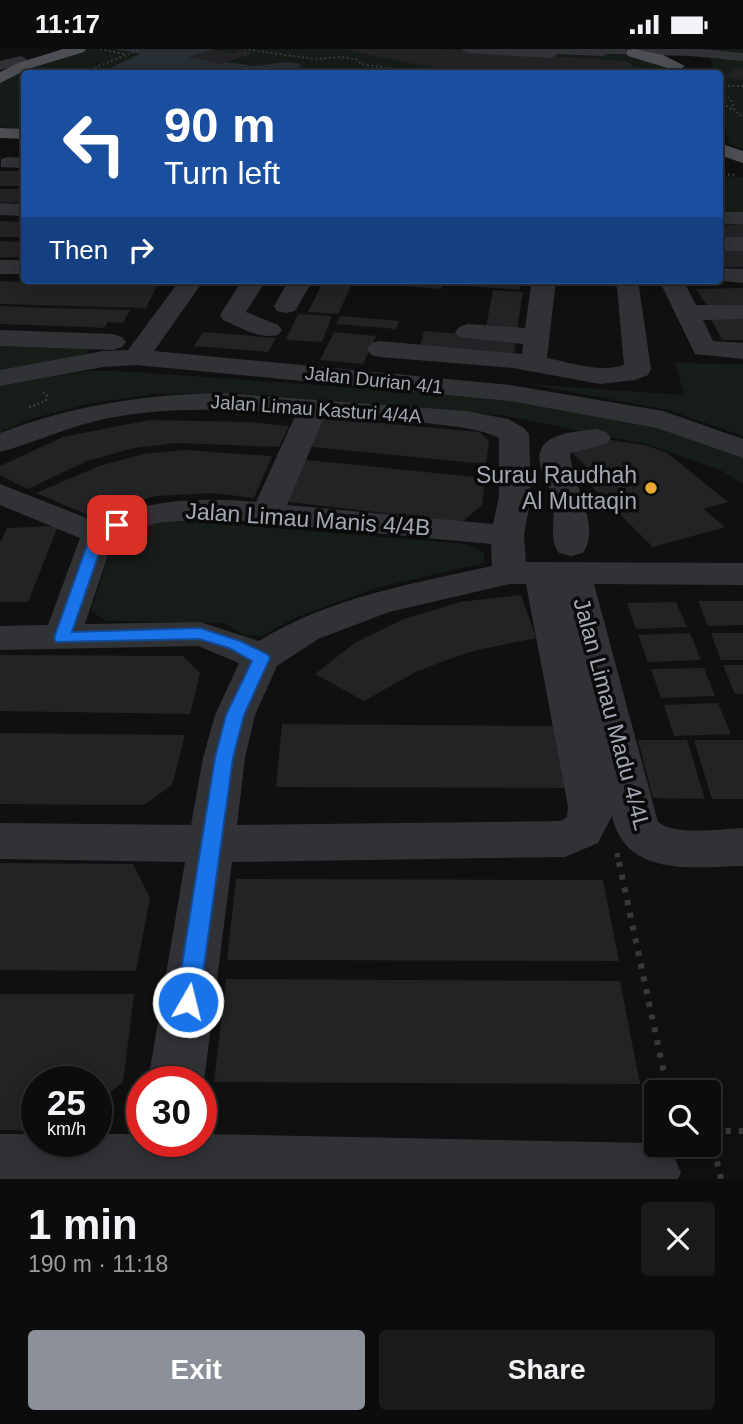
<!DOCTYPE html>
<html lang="en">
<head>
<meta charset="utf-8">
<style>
	:root { --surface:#0c0c0d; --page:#1a1a1b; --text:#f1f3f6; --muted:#9a9b9d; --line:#2c2c2e; --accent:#8c9099 }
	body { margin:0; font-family:Helvetica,sans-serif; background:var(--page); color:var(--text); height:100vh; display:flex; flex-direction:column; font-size:26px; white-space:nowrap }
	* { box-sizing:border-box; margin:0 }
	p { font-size:23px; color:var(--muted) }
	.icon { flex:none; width:38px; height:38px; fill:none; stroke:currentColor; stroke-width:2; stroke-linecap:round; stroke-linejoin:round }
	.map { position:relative; height:1130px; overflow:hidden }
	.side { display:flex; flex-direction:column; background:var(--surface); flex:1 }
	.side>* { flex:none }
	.top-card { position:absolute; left:21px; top:21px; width:702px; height:214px; border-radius:7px; box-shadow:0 4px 18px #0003,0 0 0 2px var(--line); background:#1a4fa0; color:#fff; overflow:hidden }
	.buttons { position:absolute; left:644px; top:1031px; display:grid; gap:14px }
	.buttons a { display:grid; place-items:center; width:77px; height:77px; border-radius:7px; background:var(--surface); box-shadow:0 4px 18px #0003,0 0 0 2px var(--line); font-size:35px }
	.speed { position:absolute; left:21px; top:1017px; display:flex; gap:14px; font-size:35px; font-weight:700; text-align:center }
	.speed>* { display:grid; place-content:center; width:91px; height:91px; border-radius:50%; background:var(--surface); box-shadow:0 4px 18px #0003,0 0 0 2px var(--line); line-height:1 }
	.speed small { font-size:18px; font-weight:400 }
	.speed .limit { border:10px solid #d22; background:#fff; color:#111 }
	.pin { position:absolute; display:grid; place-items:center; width:60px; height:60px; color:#fff; margin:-30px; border-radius:14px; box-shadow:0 4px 10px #0006 }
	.me { position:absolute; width:77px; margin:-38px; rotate:8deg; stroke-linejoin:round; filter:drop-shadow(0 0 5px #0008) }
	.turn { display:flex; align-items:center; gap:24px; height:147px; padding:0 28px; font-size:32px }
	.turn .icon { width:91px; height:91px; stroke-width:2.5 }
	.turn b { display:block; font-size:49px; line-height:60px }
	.then { display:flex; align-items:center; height:66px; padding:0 28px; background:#0003; gap:14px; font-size:26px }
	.round { display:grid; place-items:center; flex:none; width:74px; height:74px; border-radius:7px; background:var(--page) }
	.overview { display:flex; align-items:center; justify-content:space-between; height:119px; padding:0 28px }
	h1 { font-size:42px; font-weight:700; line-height:52px }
	.cta { display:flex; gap:14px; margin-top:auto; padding:14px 28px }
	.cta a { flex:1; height:80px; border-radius:7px; background:var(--accent); color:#fff; font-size:28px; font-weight:700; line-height:80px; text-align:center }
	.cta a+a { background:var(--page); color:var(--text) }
	.status { display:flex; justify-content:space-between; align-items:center; height:49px; padding:0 35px; background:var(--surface); direction:ltr }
	.status svg { height:19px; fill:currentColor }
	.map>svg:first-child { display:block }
	.green { fill:#161c17 }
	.water { fill:#272e34 }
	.building { fill:#232325 }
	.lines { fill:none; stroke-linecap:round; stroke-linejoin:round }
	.path-far3 { stroke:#37393d; stroke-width:2; stroke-dasharray:2 2.5; stroke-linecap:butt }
	.path-far2 { stroke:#37393d; stroke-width:2.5; stroke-dasharray:2 2.5; stroke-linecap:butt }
	.path-far1 { stroke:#37393d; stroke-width:5; stroke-dasharray:4.5 6; stroke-linecap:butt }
	.path { stroke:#37393d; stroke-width:6; stroke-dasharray:5 8; stroke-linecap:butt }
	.minor { fill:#313236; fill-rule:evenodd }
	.major { fill:#4d4f55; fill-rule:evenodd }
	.route { fill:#1a73e8; stroke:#114b97; stroke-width:2 }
	.poi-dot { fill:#e9a930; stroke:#0b0b0c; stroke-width:2.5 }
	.labels { text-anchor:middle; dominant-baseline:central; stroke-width:7; stroke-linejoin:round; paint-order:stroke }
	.far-street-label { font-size:19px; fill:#a2a7b1; stroke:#0b0b0c }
	.poi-label { font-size:23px; fill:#a2a7b1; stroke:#0b0b0c; text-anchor:end }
	.street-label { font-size:23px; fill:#a2a7b1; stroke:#0b0b0c }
</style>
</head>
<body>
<div class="status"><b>11:17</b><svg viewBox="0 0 49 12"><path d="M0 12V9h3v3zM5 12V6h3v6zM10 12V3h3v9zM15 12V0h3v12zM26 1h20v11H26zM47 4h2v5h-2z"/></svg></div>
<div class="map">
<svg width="743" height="1130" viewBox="0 0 743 1130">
	<rect width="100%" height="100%" fill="#101011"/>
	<g class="green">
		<path d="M85,0h402l142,6 36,9 2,9h-643v57l-24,-3v-46z"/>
		<path d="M708,0h35v100l-14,-5 -10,-46v-25h-5z"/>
		<path d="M719,127l24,1v36l-24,1z"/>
		<path d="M0,297l91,2 -6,8 -85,14z"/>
		<path d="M675,314l68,1v72l-75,-26 -140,-26 156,11z"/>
		<path d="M85,322h34l386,27 155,29 83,30v27l-23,-14 -74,-26 -139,-28 -272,-23 -81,1 -66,10 -57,15 -31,13v-46z"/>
		<path d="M173,470l293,25 18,8v11l-108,25 -81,30 -33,18 -19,-1 -18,-12 -119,-2 -15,-10 23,-72 28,-15z"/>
	</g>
	<path class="water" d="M114,0h101l-25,8 65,9 33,-4 12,2 1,3 -6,1 -1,5h-180l-6,-1 6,-6 26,-12z"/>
	<g class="building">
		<path d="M343,0h102l182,12 14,12h-185z"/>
		<path d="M214,1l17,3 10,-3 14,3 -35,11 -31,-7z"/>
		<path d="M736,19l7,1v11l-20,-3z"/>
		<rect x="0" y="122" width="24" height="15"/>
		<path d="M0,140h24v14l-24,-1z"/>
		<path d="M0,172l24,1v15h-24z"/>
		<path d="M743,175v19h-24v-18z"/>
		<path d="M0,192l24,1v15h-24z"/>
		<rect x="719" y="197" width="24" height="21"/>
		<path d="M324,231h30l-16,34 -30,-2z"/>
		<path d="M406,231h115l-2,10 -76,-6 -2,5 -37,-3z"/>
		<path d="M0,232l23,1 134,4 -11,22 -146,-4z"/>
		<path d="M743,239v20l-34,1 -13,-20z"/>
		<path d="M493,241l30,2 -6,37 -31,-2z"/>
		<path d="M0,257l46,2 84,2 -7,13 -15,-1 -4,6 -17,-1 -87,-3z"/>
		<path d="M298,265l34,2 -10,26 -36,-2z"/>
		<path d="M709,266h34v25h-21z"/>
		<path d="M340,267l59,5 -3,8 -60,-5z"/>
		<path d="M424,282l92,7 -2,16 -94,-7z"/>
		<path d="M203,283l73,6 -8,14 -74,-6z"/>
		<path d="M334,283l42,4 -13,28 -43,-4z"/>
		<path d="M314,368l165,15 10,9 -3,23 -184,-18z"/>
		<path d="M149,371l100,2 40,4 -10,21 -103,-4 -42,5 -47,13 -59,28 -28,-14v-9l63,-29z"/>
		<path d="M596,389l49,7 22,8 61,49 -25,7 22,18 -72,20 -75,-74 12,-3 -26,-25z"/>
		<path d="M184,401l88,6 -18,42 -40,-5 -58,3 -30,8 -31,14 -59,-25 63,-27 44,-12z"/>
		<path d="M297,410l188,19 -3,27 -20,17 -182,-21z"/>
		<path d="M58,477l-30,76h-28v-59l7,-15z"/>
		<path d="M521,546l15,43 -63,13 -29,10 -28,11 -52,29 -49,-27 41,-32 48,-23 56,-17z"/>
		<path d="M698,552h45v24l-35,1z"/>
		<path d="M676,553l11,25 -51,2 -9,-26z"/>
		<path d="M690,584l11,27 -53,2 -10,-27z"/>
		<path d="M711,584h32v27h-22z"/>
		<path d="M0,606l183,1 17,17 -10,41 -190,-3z"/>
		<path d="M723,616h20v29h-8z"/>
		<path d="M704,619l11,28 -54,2 -10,-29z"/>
		<path d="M718,654l13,31 -57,2 -10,-31z"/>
		<path d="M282,675l273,2 12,62 -291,-1z"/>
		<path d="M0,684l185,2 -13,50 -28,20 -144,-1z"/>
		<path d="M638,691h49l18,59 -52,-1z"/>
		<path d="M694,691h49v59h-31z"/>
		<path d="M0,814l133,1 17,34 -14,73 -136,-1z"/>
		<path d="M236,830l367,1 16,81 -392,-1z"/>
		<path d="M226,930l394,2 20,103 -426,-2z"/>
		<path d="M0,945h134l-11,88 -27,22v-23h-59v50l-37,-1z"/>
	</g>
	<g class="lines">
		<g class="path-far3">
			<path d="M100,0l24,5"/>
			<path d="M244,0l71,10 26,-2 17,3 3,4 60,9"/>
			<path d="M98,24l-2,-6 45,-18"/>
			<path d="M719,30l5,7"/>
			<path d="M719,37h24"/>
			<path d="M719,46l11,3 5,13 8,6"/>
			<path d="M719,51l15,11"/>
		</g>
		<g class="path-far2">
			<path d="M719,125l17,1"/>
			<path d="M29,358l17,-6 1,-6 -5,-3"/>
		</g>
		<path class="path-far1" d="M617,804l2,11"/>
		<g class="path">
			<path d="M619,813l49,230"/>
			<path d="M721,1130l-11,-48h33"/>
		</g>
		<g class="minor">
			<path d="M461,0h243l39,4v8l-53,-5 -82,-2 -6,2 -44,-2 -7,4 -83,-5z"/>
			<path d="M21,7l7,4 -2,3 -26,7v-9z"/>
			<path d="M8,108l16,1v10l-23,-1v-8z"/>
			<path d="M0,154l24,1v12l-24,-1z"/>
			<rect x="719" y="163" width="24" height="12"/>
			<rect x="719" y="188" width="24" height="14"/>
			<rect x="0" y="211" width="24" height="14"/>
			<path d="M719,219l24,1v14l-32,-3h8z"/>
			<path d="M180,231h24l-50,71 356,34 153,26 80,28v19l-86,-30 -147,-27 -374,-36 -33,2 -103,19v-16l103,-19 25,-1z"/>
			<path d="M242,231h24l-20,32 32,13 4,5 -4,5c-18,5 -38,-8 -55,-15l-3,-5z"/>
			<path d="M289,231h24l-18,31 -9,2 -9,-2 -3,-5z"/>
			<path d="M532,231h24l-9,78c25,5 53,15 77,7l-7,-78 -7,-2 -4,-5h32l13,89 -3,6 -13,5 -35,4 -87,-16 -133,-11 -9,-2 -4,-6 4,-6 9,-2 142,13 1,-10 -64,-7 -4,-5 4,-5 9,-3 57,4z"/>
			<path d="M659,231h24l13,25h47v14l-40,1 10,21 30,2v16l-48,-5z"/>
			<path d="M0,281l113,4 9,3 4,5 -4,5 -9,3 -113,-4z"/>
			<path d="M225,344l241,18 42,8 16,9 5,6 2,63 -7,38 2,27 217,1v22l-149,-1 64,238c17,14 63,7 85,6v38c-50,1 -117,12 -131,-50l-14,27 -33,14 -333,5 -28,219 -3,6v-6h-53l37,-219 -185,-3v-36l191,2 12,-67 12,-43 24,-52 -41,-17 -198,4v-24l48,-1 32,-87 -80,-33v-21l97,38c52,-23 103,-25 159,-20l40,-88c-67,-5 -138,-9 -204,8 -32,8 -61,22 -92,30v-19c74,-28 146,-39 225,-40zM324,368c40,3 145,4 175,21v59l-6,27 -206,-19zM214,469l277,26 1,22c-80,18 -162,31 -233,75l-59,-19 -115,2 28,-84 43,-17zM510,535h16l42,222 -1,11 -6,4 -324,4 8,-67 10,-43 22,-49 41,-27 71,-27z"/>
			<path d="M596,380l10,3 5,6 -5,6 -36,9c1,28 32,73 13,100l-12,3 -12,-3c-11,-15 -3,-35 -6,-53 -2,-12 -11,-24 -13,-36 -6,-31 34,-32 56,-35z"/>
			<path d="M0,1085h37v7h59v-7h46v7h59v-7l450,9 21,9 9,21 -3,6h-678z"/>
		</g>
		<g class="major">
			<path d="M63,0h23l-2,3 -56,17 -28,14v-11l18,-9z"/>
			<path d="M635,0l28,6 22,11 -8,5 -49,-15 -2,-3 2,-3z"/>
			<path d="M0,79l24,1v10l-24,-1z"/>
			<path d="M719,94l24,8v12l-24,-8z"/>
		</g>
	</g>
	<path class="route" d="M117,472l7,4 -19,11 -33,96 128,-4 40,13 27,13 3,4 -26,57 -11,43 -34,244 -3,8 -8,3 -8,-3 -4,-8 39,-244 11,-43 26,-54 -23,-13 -30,-9 -143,3 -2,-4 37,-104z"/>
	<circle class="poi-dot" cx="651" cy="439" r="7"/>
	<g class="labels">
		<g class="far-street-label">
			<text transform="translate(374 331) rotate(6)">Jalan Durian 4/1</text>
			<text transform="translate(316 360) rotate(4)">Jalan Limau Kasturi 4/4A</text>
		</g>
		<g class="poi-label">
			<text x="637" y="426">Surau Raudhah<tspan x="637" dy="26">Al Muttaqin</tspan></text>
		</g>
		<g class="street-label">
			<text transform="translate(308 470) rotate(4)">Jalan Limau Manis 4/4B</text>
			<text transform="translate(612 665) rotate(75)">Jalan Limau Madu 4/4L</text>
		</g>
	</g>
</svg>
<div class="buttons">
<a><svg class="icon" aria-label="search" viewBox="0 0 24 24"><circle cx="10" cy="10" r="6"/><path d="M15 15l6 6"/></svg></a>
</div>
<div class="speed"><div>25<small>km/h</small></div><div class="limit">30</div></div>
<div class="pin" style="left:117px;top:476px;background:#d93025"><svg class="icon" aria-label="arrive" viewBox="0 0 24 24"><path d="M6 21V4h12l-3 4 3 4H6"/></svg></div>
<svg class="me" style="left:188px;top:953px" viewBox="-20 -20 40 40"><circle r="17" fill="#1a73e8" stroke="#fff" stroke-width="3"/><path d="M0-11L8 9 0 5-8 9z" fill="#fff"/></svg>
<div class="top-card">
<div class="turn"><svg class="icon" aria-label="left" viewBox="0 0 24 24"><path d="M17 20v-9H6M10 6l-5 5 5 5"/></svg><div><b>90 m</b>Turn left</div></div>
<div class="then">Then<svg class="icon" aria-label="right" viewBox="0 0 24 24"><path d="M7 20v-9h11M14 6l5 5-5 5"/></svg></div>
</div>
</div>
<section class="side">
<div class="overview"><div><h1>1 min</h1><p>190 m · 11:18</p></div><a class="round"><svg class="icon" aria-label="close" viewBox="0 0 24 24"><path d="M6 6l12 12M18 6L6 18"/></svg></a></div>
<div class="cta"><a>Exit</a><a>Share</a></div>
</section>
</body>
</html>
